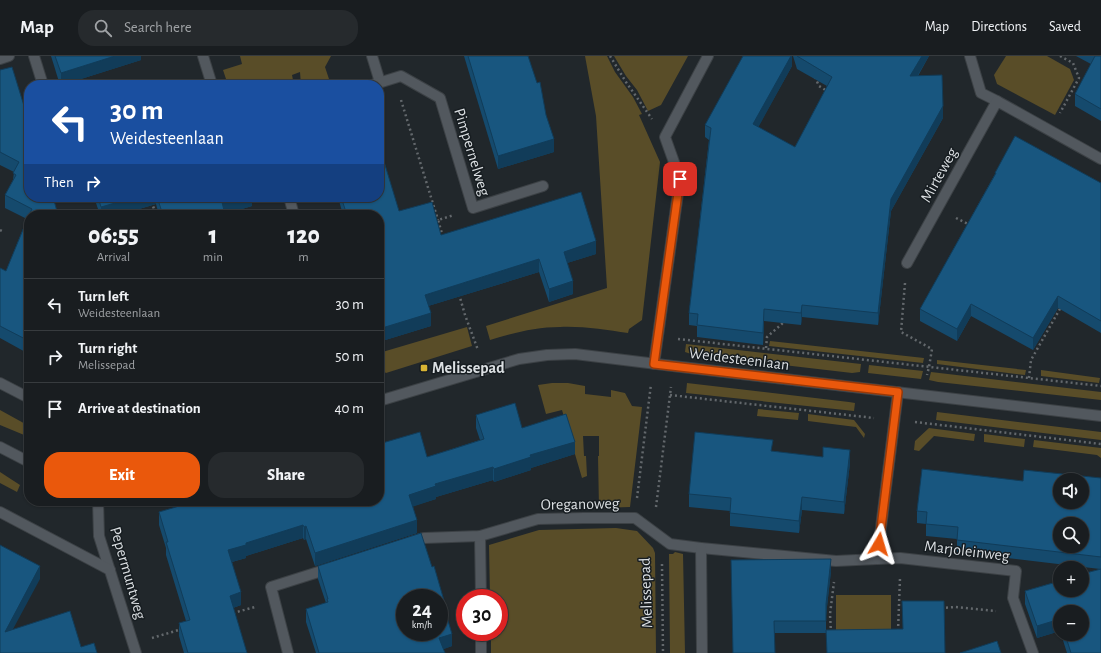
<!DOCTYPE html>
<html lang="en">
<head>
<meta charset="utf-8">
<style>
	:root { --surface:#191d20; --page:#262a2d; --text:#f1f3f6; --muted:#9fa2a5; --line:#373b3e; --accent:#ea580c }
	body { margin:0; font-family:"Alegreya Sans",sans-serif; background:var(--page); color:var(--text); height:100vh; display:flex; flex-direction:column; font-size:15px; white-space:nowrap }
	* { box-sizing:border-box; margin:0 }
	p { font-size:13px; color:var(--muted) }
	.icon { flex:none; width:22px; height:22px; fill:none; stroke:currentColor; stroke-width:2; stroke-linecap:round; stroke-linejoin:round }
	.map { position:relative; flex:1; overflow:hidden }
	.details { position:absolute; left:24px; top:154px; width:360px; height:296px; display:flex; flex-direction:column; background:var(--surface); border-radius:16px; box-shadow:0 1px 3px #0004,0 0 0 1px var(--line) }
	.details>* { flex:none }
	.hud { position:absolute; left:24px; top:24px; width:360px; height:122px; border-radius:16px; box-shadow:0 1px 3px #0004,0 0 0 1px var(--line); background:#1a4fa0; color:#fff; overflow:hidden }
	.buttons { position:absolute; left:1053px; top:417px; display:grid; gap:8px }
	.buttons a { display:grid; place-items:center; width:36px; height:36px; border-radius:50%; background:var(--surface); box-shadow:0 1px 3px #0004,0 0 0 1px var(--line); font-size:20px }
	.speed { position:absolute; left:396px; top:533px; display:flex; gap:8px; font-size:20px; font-weight:700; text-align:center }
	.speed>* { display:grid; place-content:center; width:52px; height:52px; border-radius:50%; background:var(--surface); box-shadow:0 1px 3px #0004,0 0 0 1px var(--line); line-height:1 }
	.speed small { font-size:10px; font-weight:400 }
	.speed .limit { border:6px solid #d22; background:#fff; color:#111 }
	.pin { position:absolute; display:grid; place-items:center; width:34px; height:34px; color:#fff; margin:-17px; border-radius:8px; box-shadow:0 2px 6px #0006 }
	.me { position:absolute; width:44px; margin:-22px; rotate:7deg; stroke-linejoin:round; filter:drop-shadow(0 0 3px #0008) }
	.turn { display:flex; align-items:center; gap:14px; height:84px; padding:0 20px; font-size:18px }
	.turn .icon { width:52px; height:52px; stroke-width:2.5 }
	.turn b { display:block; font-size:28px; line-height:34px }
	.then { display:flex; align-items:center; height:38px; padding:0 20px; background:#0003; gap:8px; font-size:15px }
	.eta { display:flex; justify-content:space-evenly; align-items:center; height:68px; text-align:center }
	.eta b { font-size:24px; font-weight:800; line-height:28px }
	.action { display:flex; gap:8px; margin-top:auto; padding:8px 20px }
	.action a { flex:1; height:46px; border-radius:16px; background:var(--accent); color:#fff; font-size:16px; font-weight:800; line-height:46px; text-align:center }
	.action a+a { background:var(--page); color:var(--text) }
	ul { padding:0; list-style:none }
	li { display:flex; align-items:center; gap:12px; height:52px; padding:0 20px; border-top:1px solid var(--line) }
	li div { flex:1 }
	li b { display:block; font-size:15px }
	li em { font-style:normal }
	header { display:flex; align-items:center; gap:24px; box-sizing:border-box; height:56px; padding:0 20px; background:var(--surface); border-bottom:1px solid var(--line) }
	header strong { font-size:19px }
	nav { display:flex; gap:22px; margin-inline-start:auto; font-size:14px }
	.search { width:280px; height:36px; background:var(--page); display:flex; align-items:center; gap:10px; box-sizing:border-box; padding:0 14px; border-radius:16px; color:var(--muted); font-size:15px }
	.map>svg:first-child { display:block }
	.green { fill:#594d28 }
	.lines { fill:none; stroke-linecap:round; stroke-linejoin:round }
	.minor-casing { stroke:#3c4145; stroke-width:12 }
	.path { stroke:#63686c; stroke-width:2.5; stroke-dasharray:2 3; stroke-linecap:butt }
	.minor { stroke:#52585e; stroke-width:10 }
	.wall { fill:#154a6d }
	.shaded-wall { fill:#113c59 }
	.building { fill:#18567f; stroke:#113c59; fill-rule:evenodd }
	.route-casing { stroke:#983908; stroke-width:10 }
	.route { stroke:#ea580c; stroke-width:7 }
	.poi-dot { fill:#d8b434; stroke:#171d21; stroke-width:1.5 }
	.labels { text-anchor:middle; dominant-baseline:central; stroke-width:3; stroke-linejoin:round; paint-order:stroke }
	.street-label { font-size:16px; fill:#dbdfe2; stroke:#171d21 }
	.poi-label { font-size:16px; font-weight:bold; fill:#dbdfe2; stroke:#171d21; text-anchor:start }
</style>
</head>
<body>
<header>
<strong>Map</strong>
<div class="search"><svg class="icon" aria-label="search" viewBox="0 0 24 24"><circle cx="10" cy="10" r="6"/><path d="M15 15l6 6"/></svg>Search here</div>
<nav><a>Map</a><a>Directions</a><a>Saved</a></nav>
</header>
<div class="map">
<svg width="1101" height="597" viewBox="0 0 1101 597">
	<rect width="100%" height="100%" fill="#21272b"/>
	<g class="green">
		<path d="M240,0h91l-6,11 6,18h-30l-1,-13 -8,3 2,10h-66l-5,-15 19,-6z"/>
		<path d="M585,0h22l8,16 18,25 9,17 -3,1 21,47 -18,158 -13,9 -1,4c-22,-3 -45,-7 -68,-6 -24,0 -47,6 -70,13l-4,-14 121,-38 -11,-172z"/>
		<path d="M614,0h74l-27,49 -13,6 -11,-21 -11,-14z"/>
		<path d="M1006,0h41l23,13 4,11 -19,35 -58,-31 -3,-9z"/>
		<path d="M467,271l5,19 -86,27 -7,-5v-15z"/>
		<path d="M770,285l154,17 -1,5 -154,-17z"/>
		<path d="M686,288l175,20 -1,8 -8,1 -161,-19 -6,-2z"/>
		<path d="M937,304l89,10 -1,5 -88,-11z"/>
		<path d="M869,309l54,6 -2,8 -53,-6z"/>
		<path d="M1041,314l59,8 -1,5 -58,-7z"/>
		<path d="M931,316l170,20v8l-163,-18 -9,-2z"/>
		<path d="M552,327h16l17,3v8l26,3v-7l14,3 7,13 10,1 -12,100 -31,1 -1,-52h1v-20h-16l1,20h2l1,20 -5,2 -20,-68 -16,4 -8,-29z"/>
		<path d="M687,327l162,19 6,1 -1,8 -168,-18z"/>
		<path d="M758,353l41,4 -1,7 -41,-4z"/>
		<path d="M0,354l29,16v11l-29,-12z"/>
		<path d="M937,356l164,20v8l-165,-20z"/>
		<path d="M808,358l46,6 11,14 -1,4 -8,-11 -48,-6z"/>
		<path d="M929,372l46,6 -1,7 -40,-5 -15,15 -5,-1 1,-9z"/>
		<path d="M984,378l41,5 -1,8 -40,-5z"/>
		<path d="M1034,384l67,8v10l-4,-3 -64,-8z"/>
		<path d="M0,416l20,13 -3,7 -17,-9z"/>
		<path d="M616,472l21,3 16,17 2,5 1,100h-165v-21h8v-34h-9l-1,-53 50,-15z"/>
		<path d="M675,496l8,2 2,99h-15l-1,-99h4z"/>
		<rect x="836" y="539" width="55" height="36"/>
	</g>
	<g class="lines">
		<defs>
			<g id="minor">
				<path d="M34,0l9,29"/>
				<path d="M203,0l9,29"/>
				<path d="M372,0l8,26"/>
				<path d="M970,0l11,37 16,8"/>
				<path d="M0,3l9,-3"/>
				<path d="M372,29l29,-9 39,22 33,110 70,-22"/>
				<path d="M289,141l5,18"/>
				<path d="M907,207l90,-162 104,58"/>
				<path d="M654,308l26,-185 -15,-42 43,-81"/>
				<path d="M0,327l29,15"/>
				<path d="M379,345l140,-42 28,-4 28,-1 98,12 428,50"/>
				<path d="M0,391l29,15"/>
				<path d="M98,445l1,35 37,117"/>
				<path d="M0,456l110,58"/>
				<path d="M480,480l1,62"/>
				<path d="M411,486l13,-4 56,-2 58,-17 46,-1h51l35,26 31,4 135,13 41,-2 21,-167"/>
				<path d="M701,492l1,105"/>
				<path d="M877,503l23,-1 116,13 -3,27 20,55"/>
				<path d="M481,576v21"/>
				<path d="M288,597l-17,-66 60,-19"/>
			</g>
		</defs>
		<use href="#minor" class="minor-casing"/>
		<g class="path">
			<path d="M610,0l16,26 26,37"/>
			<path d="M1060,0l13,7 6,15 -19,35"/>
			<path d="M815,21l4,9 8,5"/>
			<path d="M401,44l37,120"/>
			<path d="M150,141l6,18"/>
			<path d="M956,162l14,7"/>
			<path d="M0,174l4,2"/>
			<path d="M443,181l-5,-17 16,-5"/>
			<path d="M905,227l-4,49 31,17 -3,18 -2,8"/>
			<path d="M459,238l6,21 13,35"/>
			<path d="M678,283l423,47"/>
			<path d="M766,292l1,-11 17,-15v-1"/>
			<path d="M1029,322l2,-18 30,-53"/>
			<path d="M670,339l204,23"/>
			<path d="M915,366l186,22"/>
			<path d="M637,442l14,-114"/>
			<path d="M656,451l15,-120"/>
			<path d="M662,508l1,89"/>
			<path d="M941,552l14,-1 41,4"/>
			<path d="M233,557l22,-6"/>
			<path d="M898,575l2,-53"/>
			<path d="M831,577l-1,-19 4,-32"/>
			<path d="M152,582l30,-9"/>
		</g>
		<use href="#minor" class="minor"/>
	</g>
	<g class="wall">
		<path d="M51,0h90v4l-79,25h-2z"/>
		<path d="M464,0h64l18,59 8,37 -56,17z"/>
		<path d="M792,0v10l-34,61 37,20 32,-61 -30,-17 -4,-13h136l-11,20 25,42 -52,93 -13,114 -76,-8 -1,8 -37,-4 -1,24 -66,-8v-11l-8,-1v-12l20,-173 -4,-3v-12z"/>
		<path d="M1076,0h25v65l-26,-15v-12l16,-30z"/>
		<path d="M0,14l53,127 -24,18v139l-29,-16v-70l6,3 21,-52 -22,-11v-13l8,-15 1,-8 -14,-7z"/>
		<path d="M995,117l106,10v150l-43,-25 -25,42 -62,-34 -14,25 -37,-20v-12l75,-135z"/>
		<path d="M94,141h158v9l-27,8v1h-66l-3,-11 -37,11h-19z"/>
		<path d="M338,141h41l20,14 42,24 155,19 -29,9 6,31 -24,8 -10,-30 -111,34 3,20 -49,15 -3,-9v-117h-36z"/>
		<path d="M476,359l46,13 53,26 -44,14v2l-37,12 -1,-2 -57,17v2l-23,7 4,27 -102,33 -9,-27 -2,1 -1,-2 -57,18v2l-14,4 9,43 -8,3 14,45h-63l-5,-17v-13l7,-2 -20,-66v-7l-7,-23v-13l268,-55 53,-17 -4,-12z"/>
		<path d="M773,395l77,12 -6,51 -42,-4 -3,23 -69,-7v-15l-41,-4v-13z"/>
		<path d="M1101,422v175h-34l-6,-19h21l-22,-22v19l-23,7 -12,-34v-13l75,-22 -143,-17v-13l-31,-3v-12l-9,-1v-12l106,-30z"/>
		<path d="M318,510l114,1 13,37v7l7,35 -9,3 2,4h-129l-10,-31v-13l20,-6 -8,-24z"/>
		<path d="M831,515l-5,44v18h-52l-42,20z"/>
	</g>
	<g class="shaded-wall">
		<path d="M115,0h26v4l-79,25h-1v-12z"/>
		<path d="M791,0h1v10l-39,71v-13z"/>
		<path d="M922,0h7l-19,32v-12z"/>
		<path d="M943,50v12l-52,93 -13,114v-12l13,-114z"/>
		<path d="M554,83v13l-56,17v-13z"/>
		<path d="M136,141h20v7l-37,11h-18v-8z"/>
		<path d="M239,141h13v9l-30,9v-13z"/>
		<path d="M596,185v13l-32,10v-12z"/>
		<path d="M539,203v13l-114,35v-12z"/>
		<path d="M573,225v13l-24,8v-13z"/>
		<path d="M1058,240v12l-25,42v-12z"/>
		<path d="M971,248v12l-14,25v-12z"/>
		<path d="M802,249v12l-1,8v-12z"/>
		<path d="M764,253v12l-1,24v-12z"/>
		<path d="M431,257v13l-49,15v-13z"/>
		<path d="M575,386v12l-44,14v2l-37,12v-13l36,-14z"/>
		<path d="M850,394v13l-6,51v-12z"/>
		<path d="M493,411v13l-57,17v2l-27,9v-13l26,-11z"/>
		<path d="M802,441v13l-3,23v-12z"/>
		<path d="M417,464v13l-102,33v-13z"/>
		<path d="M303,469v13l-57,18v2l-18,5v-13l18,-7z"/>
		<path d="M306,470v13l-2,1v-13z"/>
		<path d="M831,503v12l-5,45v-12z"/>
		<path d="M40,510v13l-35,65v-12z"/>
		<path d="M241,536v13l-11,4v-13z"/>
		<path d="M1060,563v12l-23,7v-12z"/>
		<path d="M452,578v12l-13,5v-13z"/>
	</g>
	<g class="building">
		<path d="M55,0h60l-54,17z"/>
		<path d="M468,0h60l9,27 3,-1 6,33 8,24 -56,17z"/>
		<path d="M743,0h48l-38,68 42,23 37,-70 -35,-21h125l-12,20 32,-1 1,31 -52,93 -13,114 -76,-8 -1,8 -37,-4 -1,24 -66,-8 1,-11 -9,-1 22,-185 -6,-3z"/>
		<path d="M1095,0h6v53l-26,-15z"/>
		<path d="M12,11l17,55v75h24l5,18h-29l3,-6 -27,-14 11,-20 -3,-2 6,-11 -19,-10v-82z"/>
		<path d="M1015,80l86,47v138l-43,-25 -25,42 -62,-34 -14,25 -37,-20 76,-136h-1z"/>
		<path d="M379,89l20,66 33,-9 9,33 140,-43 15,49 -32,11 9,29 -24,8 -10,-30 -114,36 6,18 -49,15 -3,-9v-104h-32l-6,-18h38z"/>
		<path d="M98,141h38l-35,10z"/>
		<path d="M157,141h82l-17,5 3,13h-62z"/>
		<path d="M29,159v126l-29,-15v-58l6,3z"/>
		<path d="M515,347l7,25 44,-14 9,28 -45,13 1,2 -37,12 -1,-2 -58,17 1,2 -27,9 8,25 -102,33 -9,-27 -2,1 -1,-2 -57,18v2l-18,5 13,42 -11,4 17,57h-59l-9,-30 11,-3 -24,-78h2l-9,-30 37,-11h183v-57l41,-12 7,25 29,-9 28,-9 -8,-24z"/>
		<path d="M695,376l78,8 -2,11 52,6v-10l27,3 -6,52 -42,-5 -3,24 -69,-8 1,-15 -42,-4z"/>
		<path d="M922,413l101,12 1,-11 77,8v79l-144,-17 1,-13 -32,-3 1,-12 -10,-1zM1060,424h22v22h-22zM1060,468h22v22h-22z"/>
		<path d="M421,477l11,34 2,-1 11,38h-2l9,30 -13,4 6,15h-126l-13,-44 22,-7 -1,-3h1l-10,-33zM405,542h34v34h-34z"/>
		<path d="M0,489l40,21 -35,66 65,-21 11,36 13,-4 3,10h-97z"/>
		<path d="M831,503l-5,45v17h-52l1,32h-42l-2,-93z"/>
		<path d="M1101,513v84h-30l-6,-19h17v-22h-22v7l-23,7 -12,-35 35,-10v9h22v-16z"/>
		<path d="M902,545h42l1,52h-118l-1,-23 77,-1z"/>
		<path d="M997,585l4,12h-41z"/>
	</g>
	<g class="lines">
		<defs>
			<path id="route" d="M680,123l-26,185 244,28 -19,152"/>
		</defs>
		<use href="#route" class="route-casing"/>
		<use href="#route" class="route"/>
	</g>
	<rect class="poi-dot" x="420" y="308" width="8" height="8" rx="2"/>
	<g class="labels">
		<g class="street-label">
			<text transform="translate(472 96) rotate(73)">Pimpernelweg</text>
			<text transform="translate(939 119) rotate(-61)">Mirteweg</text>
			<text transform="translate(739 303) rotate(7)">Weidesteenlaan</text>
			<text transform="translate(580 448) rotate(-1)">Oreganoweg</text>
			<text transform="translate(967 495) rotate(7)">Marjoleinweg</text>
			<text transform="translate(128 517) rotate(74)">Pepermuntweg</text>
			<text transform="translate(646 537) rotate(-92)">Melissepad</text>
		</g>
		<g class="poi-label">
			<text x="432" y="312">Melissepad</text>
		</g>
	</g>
</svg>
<div class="buttons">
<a><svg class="icon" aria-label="sound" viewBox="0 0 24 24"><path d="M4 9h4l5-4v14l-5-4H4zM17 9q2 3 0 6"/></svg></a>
<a><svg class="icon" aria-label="search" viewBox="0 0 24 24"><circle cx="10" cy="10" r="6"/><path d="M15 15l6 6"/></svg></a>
<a>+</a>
<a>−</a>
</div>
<div class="speed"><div>24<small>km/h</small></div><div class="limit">30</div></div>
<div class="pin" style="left:680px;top:123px;background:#d93025"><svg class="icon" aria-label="arrive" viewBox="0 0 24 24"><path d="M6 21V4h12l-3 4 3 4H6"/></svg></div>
<svg class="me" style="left:879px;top:488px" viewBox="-20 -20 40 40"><path d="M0-17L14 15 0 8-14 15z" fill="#ea580c" stroke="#fff" stroke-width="4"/></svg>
<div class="hud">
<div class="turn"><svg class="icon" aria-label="left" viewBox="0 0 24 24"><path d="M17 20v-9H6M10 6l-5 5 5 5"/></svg><div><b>30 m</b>Weidesteenlaan</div></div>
<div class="then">Then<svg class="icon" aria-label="right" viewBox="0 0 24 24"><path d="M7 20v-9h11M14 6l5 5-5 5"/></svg></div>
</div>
<section class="details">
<div class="eta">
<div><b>06:55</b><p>Arrival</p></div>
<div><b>1</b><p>min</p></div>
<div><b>120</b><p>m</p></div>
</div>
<ul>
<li><svg class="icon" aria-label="left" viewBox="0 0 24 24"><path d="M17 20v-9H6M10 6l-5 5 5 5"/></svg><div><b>Turn left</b><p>Weidesteenlaan</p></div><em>30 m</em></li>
<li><svg class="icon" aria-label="right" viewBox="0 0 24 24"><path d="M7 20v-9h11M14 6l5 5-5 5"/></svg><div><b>Turn right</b><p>Melissepad</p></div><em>50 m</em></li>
<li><svg class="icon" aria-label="arrive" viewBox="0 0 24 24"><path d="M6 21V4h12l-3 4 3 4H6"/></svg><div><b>Arrive at destination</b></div><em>40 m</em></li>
</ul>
<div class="action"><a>Exit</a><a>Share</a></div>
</section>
</div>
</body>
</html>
